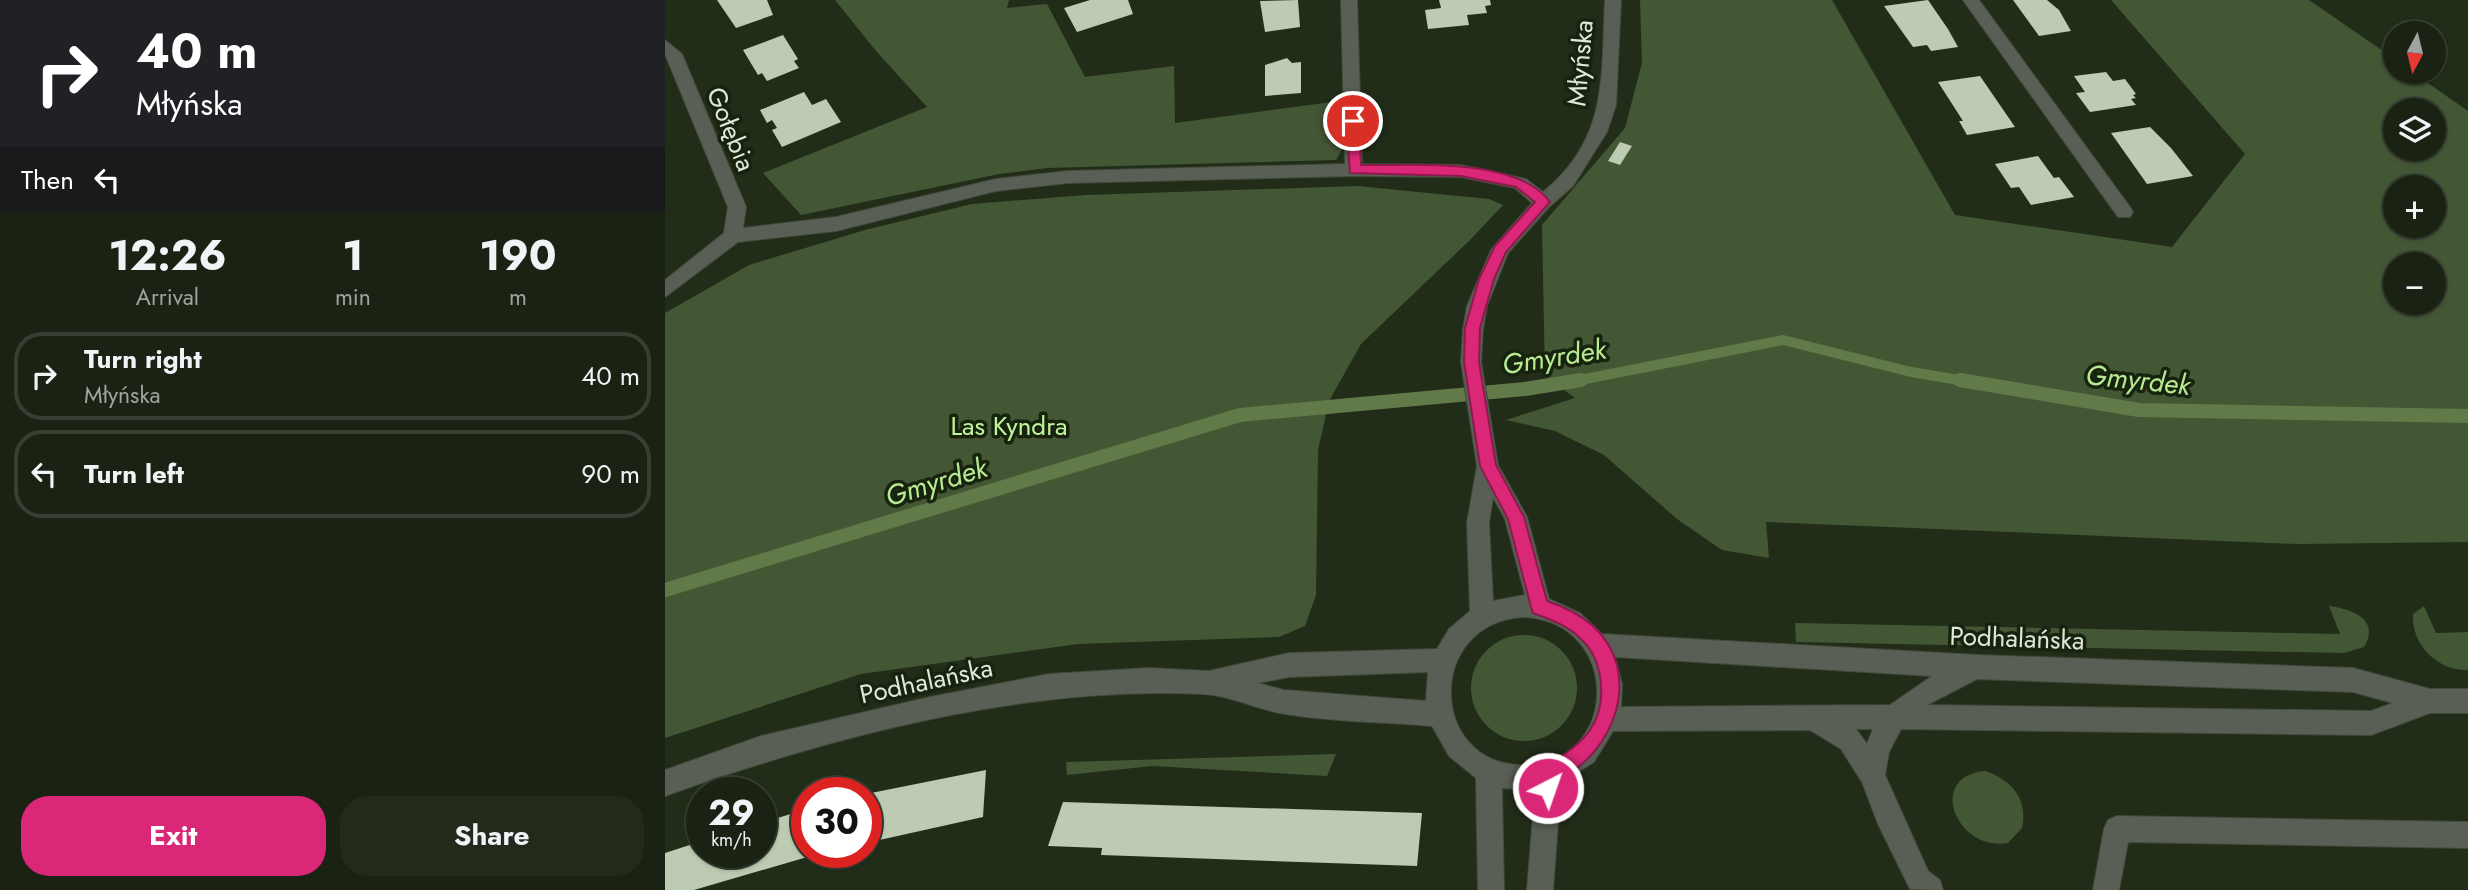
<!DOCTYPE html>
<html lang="en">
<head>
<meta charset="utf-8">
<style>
	:root { --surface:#192213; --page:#222a1c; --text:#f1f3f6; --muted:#9fa4a0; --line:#373f33; --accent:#db2777 }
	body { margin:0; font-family:Jost,sans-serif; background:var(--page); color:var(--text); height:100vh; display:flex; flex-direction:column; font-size:26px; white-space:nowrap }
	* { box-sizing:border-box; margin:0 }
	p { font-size:23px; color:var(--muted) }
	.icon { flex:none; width:38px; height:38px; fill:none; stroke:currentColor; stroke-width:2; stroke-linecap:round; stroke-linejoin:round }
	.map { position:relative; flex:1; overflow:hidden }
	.side { display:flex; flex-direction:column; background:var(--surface); width:665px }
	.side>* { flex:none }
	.hud { background:#202124; color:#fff; overflow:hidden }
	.needle { width:46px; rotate:187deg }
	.fabs { position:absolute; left:1718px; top:21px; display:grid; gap:14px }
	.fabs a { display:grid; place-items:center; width:63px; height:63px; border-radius:50%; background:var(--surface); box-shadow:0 2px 5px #0004,0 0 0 2px var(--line); font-size:35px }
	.speed { position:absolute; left:21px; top:777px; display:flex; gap:14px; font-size:35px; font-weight:700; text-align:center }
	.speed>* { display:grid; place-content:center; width:91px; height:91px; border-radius:50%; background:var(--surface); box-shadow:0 2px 5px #0004,0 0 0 2px var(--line); line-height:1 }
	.speed small { font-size:18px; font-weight:400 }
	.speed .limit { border:10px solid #d22; background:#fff; color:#111 }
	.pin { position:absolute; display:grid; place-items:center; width:60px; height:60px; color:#fff; margin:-30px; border:4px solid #fff; border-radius:50%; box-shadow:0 2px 7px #0007 }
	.me { position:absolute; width:77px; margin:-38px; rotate:41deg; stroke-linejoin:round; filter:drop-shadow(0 0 5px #0008) }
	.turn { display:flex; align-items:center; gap:24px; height:147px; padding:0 21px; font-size:32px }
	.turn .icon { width:91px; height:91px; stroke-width:2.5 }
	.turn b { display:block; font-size:49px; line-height:60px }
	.then { display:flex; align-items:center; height:66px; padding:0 21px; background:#0003; gap:14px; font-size:26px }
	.eta { display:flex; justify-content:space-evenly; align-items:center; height:119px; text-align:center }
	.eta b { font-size:42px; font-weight:700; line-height:49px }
	.button { display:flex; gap:14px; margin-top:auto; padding:14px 21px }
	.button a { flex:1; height:80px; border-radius:28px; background:var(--accent); color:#fff; font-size:28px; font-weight:700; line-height:80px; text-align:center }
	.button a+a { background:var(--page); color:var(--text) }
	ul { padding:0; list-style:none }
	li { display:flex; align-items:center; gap:21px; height:88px; margin:0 14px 10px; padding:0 7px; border:4px solid var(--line); border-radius:28px }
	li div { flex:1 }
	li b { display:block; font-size:26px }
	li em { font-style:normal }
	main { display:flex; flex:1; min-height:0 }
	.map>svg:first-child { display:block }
	.green { fill:#445735; fill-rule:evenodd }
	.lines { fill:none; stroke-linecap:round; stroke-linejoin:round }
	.stream-far1 { stroke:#617a48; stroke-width:10 }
	.stream { stroke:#617a48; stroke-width:14 }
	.building { fill:#bccbb2 }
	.minor-casing { stroke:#3f4b38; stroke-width:2 }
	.minor { fill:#595f55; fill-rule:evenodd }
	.route { fill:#db2777; stroke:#8e194d; stroke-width:2 }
	.labels { text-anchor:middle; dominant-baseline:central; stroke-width:7; stroke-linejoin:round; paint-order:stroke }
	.street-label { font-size:26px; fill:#dfe7da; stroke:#18230f }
	.park-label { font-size:26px; fill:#c1f59b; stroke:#18230f }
	.water-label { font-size:28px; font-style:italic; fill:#b7ea91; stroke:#18230f }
</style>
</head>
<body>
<main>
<section class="side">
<div class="hud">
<div class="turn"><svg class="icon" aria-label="right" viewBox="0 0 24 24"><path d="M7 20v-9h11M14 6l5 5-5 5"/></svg><div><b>40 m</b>Młyńska</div></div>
<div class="then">Then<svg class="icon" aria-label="left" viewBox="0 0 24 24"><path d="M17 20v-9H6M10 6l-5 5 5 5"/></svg></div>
</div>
<div class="eta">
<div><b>12:26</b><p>Arrival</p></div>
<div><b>1</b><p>min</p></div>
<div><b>190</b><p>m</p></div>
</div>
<ul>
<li><svg class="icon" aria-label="right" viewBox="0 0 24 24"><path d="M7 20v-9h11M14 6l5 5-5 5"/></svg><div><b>Turn right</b><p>Młyńska</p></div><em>40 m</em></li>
<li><svg class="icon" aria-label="left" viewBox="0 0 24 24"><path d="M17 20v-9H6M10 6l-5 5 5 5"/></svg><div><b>Turn left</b></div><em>90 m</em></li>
</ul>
<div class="button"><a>Exit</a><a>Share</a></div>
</section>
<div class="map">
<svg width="1803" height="890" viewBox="0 0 1803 890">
	<rect width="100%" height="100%" fill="#212d19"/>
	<g class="green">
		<path d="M170,0h174l-2,8 40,-4 38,73 89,-11 1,57 164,-22 4,47 -7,12 -289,8 -48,6 -198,41 -38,-42 164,-66 -51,-56z"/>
		<path d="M975,0h192l123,215 217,32 73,-93 -134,-154h198l87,60v12h16l56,39v431l-171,2 -531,-22 3,36 -47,-8 -45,-31 -73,-64 -49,-24 -49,-11 69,-22 -30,-22 -3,-151 83,-97 17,-65zM1731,110h38v39h-38zM1731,187h38v39h-38zM1731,264h38v39h-38z"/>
		<path d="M692,186l132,13 14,6 -32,34 -110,105 -32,57 -11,49 -2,145 -11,31 -26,11 -201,7 -217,30 -196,64v-425l84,-48 116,-35 107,-26 114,-9z"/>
		<path d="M1664,606c22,3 52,13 35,41l-20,6 -548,-11 -1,-19 545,11z"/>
		<path d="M1759,606l12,27 32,-1v38c-31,1 -57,-26 -55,-56z"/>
		<circle cx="859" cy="688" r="53"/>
		<path d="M671,754l-9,22 -175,-10 -85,9 -1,-13z"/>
		<path d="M1320,771c27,9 43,28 37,57l-14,15c-52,9 -82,-67 -23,-72z"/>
	</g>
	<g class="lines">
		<path class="stream-far1" d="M905,382l213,-42 128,32 60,10"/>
		<g class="stream">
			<path d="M1295,380l179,30 329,6"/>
			<path d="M0,590l575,-175 285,-26 56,-9"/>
		</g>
	</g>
	<g class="building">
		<path d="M52,0h50l6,15 -37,13z"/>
		<path d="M425,0h38l5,14 -56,18 -13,-24z"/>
		<path d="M633,0l2,27 -35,5 -5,-31z"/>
		<path d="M774,0h51l1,5 -6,1 2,7 -20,2 2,10 -41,4 -3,-19 16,-2z"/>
		<path d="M1263,0l20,29 10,18 -27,4 -4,-6 -14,2 -29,-41z"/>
		<path d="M1348,0h34l12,10 12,21 -32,5z"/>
		<path d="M118,35l15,24 -4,2 5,7 -32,13 -5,-8 -4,2 -15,-25z"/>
		<path d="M622,58l5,5 9,-1v31l-36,3v-31z"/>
		<path d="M1441,72l7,9 12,-2 11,15 -3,1 3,3 -5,1 5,6 -46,7 -14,-19 9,-1 -11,-16z"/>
		<path d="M1315,76l35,51 -48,8 -8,-14h4l-25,-39z"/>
		<path d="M139,92l8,13 14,-6 15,23 -59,25 -10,-17 5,-2 -5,-8 -5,3 -7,-13z"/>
		<path d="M1485,127l21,21 22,28 -46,8 -36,-51z"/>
		<path d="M955,142l12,4 -12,19 -12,-4z"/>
		<path d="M1373,156l16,22 5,-1 15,20 -43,8 -12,-18 -8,1 -16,-24z"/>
		<path d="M321,770l-3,47 -117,26v-49z"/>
		<path d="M398,802l359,11 -5,53 -316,-11 1,-7 -54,-2z"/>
		<path d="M142,809v43l14,1 -127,37h-29v-37l37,-12v11h59v-29z"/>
	</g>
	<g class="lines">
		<defs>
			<g id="minor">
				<path d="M676,0h16l5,164 99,1 65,14 17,13c66,-54 58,-115 62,-192h16l-5,105 -9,27 -34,54 -24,21 -41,46 -21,53 -4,23 -2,33 17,103 29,52 22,82 31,14 22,21 376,21 375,13 77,21h38v24h-38l-59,22 -470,-6 -12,23 -4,23 43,96 12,9 3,10 -33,-1 -32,-65 -16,-42 -21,-33 -31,-19 -197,1 -19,31 -33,21 -8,107h-26l8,-100 -33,-2 2,102h-26l-2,-112 -27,-22 -17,-30c-48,-4 -99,-4 -147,-12 -28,-4 -55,-19 -83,-20 -175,-9 -373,43 -537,102v-26l96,-34 169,-39 119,-23 100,-6 60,3 80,-18 148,-4 12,-20 21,-18 -3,-88 10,-57 -16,-104 2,-33 4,-23 24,-56 41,-47 -17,-15 -54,-11 -107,-1 -286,7 -72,8 -160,40 -98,11 -73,55v-17l59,-47 4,-26 -63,-153v-14l17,14 64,153 -3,21 93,-11 160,-38 72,-8 277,-7zM828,497l12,22 20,76 -32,6 -4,-78zM859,617c99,5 96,148 0,148 -96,1 -99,-143 0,-148zM950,657l317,19 -42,29 -269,2 1,-23zM763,672l-2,29 -142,-11 -26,-7 31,-6zM1312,679l376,13 40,11 -22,8 -444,-6zM1191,729h17l-6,15z"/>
				<path d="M1298,0h16l151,207 3,5 -3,5h-12z"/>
				<path d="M1452,816l351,6v26l-340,-6 -9,48h-26l11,-61 4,-9z"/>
			</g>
		</defs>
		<use href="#minor" class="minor-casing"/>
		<use href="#minor" class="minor"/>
	</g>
	<path class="route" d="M688,117l6,4 2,44c51,1 155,-9 189,37l-44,50 -12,27 -14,49 -1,34 17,103 28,52 23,84c18,6 33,13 47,26 50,47 20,127 -36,152l-3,15 -7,3 -7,-3 -3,-6 4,-22c18,-8 37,-20 48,-36 18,-26 14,-70 -9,-91 -14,-14 -30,-19 -48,-26l-2,-6 -23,-88 -28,-53 -16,-104 1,-34 14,-49 16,-33 40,-44 -19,-15 -55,-11 -111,-3 -4,-52z"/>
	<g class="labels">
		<g class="street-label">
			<text transform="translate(915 63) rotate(-85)">Młyńska</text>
			<text transform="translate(66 129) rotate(68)">Gołębia</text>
			<text transform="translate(1352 638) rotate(2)">Podhalańska</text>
			<text transform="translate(261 681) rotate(-12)">Podhalańska</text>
		</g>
		<g class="park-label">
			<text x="344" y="426">Las Kyndra</text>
		</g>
		<g class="water-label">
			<text transform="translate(889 357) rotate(-9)">Gmyrdek</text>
			<text transform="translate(1473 380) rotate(6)">Gmyrdek</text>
			<text transform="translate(271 482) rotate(-17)">Gmyrdek</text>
		</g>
	</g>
</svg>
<div class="fabs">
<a><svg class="needle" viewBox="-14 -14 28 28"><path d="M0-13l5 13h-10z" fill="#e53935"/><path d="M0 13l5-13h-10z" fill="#9fa4a0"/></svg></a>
<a><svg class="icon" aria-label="layers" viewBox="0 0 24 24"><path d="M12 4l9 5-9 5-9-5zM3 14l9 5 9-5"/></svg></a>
<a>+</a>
<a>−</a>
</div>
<div class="speed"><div>29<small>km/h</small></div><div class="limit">30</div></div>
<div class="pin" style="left:688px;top:121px;background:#d93025"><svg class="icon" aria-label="arrive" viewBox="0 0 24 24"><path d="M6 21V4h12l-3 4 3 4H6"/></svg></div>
<svg class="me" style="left:883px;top:788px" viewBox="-20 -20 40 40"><circle r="17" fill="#db2777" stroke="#fff" stroke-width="3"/><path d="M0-11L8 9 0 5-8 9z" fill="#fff"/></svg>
</div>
</main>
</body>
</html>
